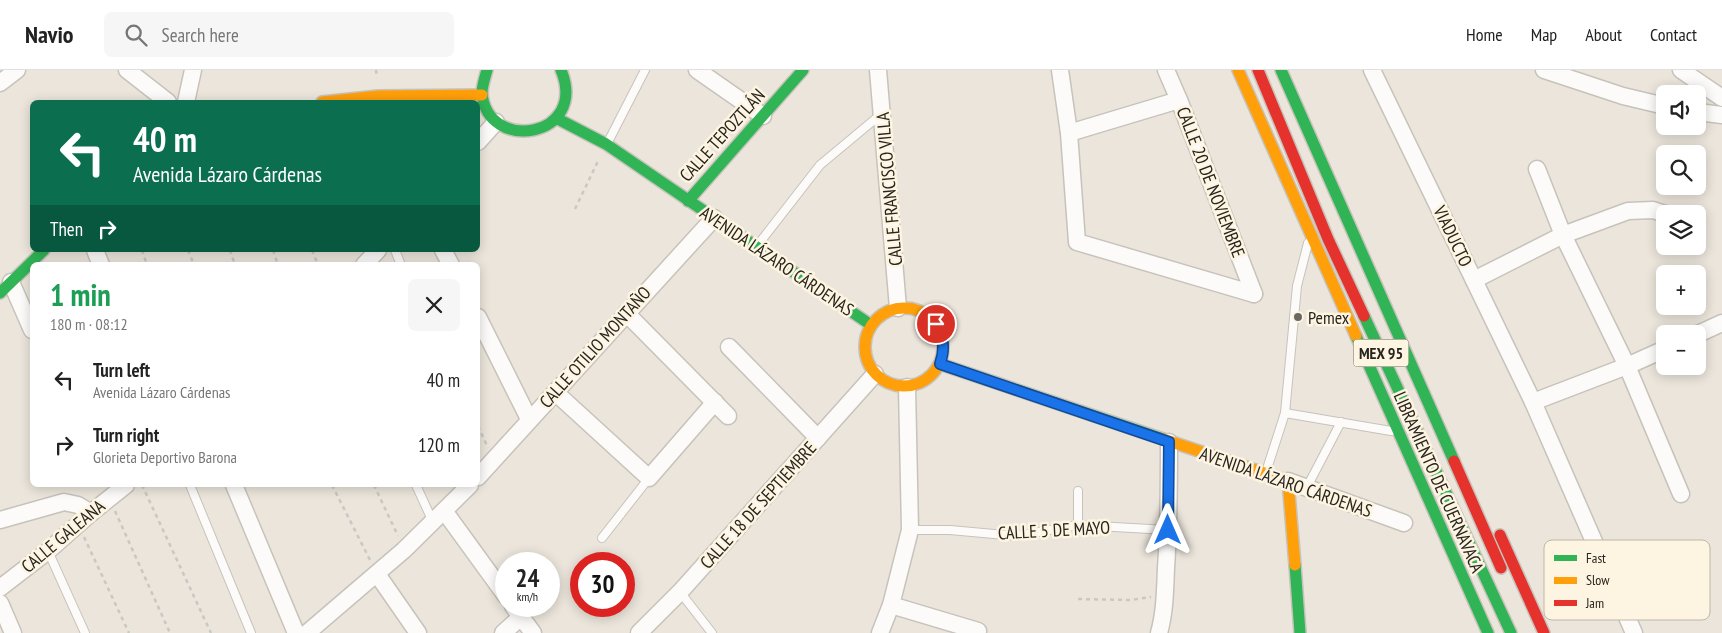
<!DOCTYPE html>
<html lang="en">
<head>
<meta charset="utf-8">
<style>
	:root { --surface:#fff; --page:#f6f6f6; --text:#222; --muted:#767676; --line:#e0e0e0 }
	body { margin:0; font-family:"PT Sans Narrow",sans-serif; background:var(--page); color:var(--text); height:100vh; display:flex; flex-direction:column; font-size:19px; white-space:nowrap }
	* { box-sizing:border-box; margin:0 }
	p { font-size:16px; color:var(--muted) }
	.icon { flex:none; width:28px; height:28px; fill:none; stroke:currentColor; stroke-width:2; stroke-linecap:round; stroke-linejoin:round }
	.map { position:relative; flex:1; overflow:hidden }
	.panel { position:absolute; left:30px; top:192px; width:450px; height:225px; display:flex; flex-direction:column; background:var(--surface); border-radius:8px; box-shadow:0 2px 12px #0003 }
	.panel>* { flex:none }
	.hud { position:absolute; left:30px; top:30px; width:450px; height:152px; border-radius:8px; box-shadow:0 2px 12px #0003; background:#0b6e4f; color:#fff; overflow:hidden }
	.controls { position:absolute; left:1656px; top:15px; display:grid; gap:10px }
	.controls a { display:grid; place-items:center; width:50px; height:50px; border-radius:8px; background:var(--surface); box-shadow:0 2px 12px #0003; font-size:25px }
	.speed { position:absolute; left:495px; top:482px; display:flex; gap:10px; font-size:25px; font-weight:700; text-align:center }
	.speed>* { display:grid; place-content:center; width:65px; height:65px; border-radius:50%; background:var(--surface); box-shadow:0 2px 12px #0003; line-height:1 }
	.speed small { font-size:12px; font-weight:400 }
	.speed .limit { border:8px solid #d22; background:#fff; color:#111 }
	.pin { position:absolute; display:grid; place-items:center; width:42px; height:42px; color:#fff; margin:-21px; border:2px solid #fff; border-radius:50%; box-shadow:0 1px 5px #0007 }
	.me { position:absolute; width:55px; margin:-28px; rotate:0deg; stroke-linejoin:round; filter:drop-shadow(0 0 4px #0008) }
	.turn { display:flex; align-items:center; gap:18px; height:105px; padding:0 20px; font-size:22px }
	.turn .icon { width:65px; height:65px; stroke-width:2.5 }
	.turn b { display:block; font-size:35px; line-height:42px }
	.then { display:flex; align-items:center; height:48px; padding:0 20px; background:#0003; gap:10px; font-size:19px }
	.round { display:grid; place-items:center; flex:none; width:52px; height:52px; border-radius:8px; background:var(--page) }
	.headline { display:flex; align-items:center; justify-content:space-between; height:85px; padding:0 20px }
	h1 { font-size:30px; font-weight:700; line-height:38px; color:#1e9e55 }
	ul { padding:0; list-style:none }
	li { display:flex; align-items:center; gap:15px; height:65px; padding:0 20px }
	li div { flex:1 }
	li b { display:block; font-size:19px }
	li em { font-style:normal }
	header { display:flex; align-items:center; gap:30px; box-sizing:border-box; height:70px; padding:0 25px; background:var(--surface); border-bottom:1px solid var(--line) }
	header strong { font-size:24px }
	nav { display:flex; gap:28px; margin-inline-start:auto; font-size:18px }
	.search { width:350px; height:45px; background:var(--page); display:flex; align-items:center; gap:12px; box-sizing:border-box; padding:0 18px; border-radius:8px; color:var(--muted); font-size:19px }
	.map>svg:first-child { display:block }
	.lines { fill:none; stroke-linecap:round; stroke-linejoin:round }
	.lane-casing { stroke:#c7c3bb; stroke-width:10 }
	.street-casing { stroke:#c7c3bb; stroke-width:19 }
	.fast-casing { stroke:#c7c3bb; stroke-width:14 }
	.slow-casing { stroke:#c7c3bb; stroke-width:14 }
	.jam-casing { stroke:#c7c3bb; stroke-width:14 }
	.path { stroke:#cac8c4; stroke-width:2.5; stroke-dasharray:4 4; stroke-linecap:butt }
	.lane { stroke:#fcfbfa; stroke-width:8 }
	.street { stroke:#fcfbfa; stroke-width:16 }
	.fast { stroke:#30b455; stroke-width:11 }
	.slow { stroke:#ff9f0a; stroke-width:11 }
	.jam { stroke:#e5322d; stroke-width:11 }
	.route-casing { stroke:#114b97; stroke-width:12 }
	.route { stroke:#1a73e8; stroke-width:9 }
	.poi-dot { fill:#6c6860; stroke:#fef4e2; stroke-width:2 }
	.labels { text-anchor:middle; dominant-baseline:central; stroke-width:5; stroke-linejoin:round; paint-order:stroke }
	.shield { fill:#fef4e2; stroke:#686359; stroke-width:1 }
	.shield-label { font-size:16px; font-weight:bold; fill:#28251e }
	.street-label { font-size:18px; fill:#28251e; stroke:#fef4e2 }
	.poi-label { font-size:18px; fill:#28251e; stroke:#fef4e2; text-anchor:start }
	.key { fill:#fef4e2; stroke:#beb6a7; stroke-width:1 }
	.key-label { font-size:14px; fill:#28251e }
</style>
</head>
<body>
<header>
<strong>Navio</strong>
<div class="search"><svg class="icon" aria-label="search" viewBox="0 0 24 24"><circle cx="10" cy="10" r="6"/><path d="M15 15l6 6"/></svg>Search here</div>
<nav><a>Home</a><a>Map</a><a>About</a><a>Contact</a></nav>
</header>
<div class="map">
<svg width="1722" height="563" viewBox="0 0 1722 563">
	<rect width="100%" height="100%" fill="#ebe5db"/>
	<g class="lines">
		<defs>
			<g id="lane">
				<path d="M608,72l37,-72"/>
				<path d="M757,176l63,-81 60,-50"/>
				<path d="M395,180l6,15"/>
				<path d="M1285,343l106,18"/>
				<path d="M1266,402l19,-59 12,-127 11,-43"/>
				<path d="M190,415l61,148"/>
				<path d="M416,415l17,37"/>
				<path d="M1307,417l34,-65"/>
				<path d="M1078,421v34"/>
				<path d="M910,460h40l66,6 62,-11 90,5"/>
				<path d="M602,468l47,-60"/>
				<path d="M48,481l37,82"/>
				<path d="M680,522l32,41"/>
			</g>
			<g id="street">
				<path d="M127,0l41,32"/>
				<path d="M697,0l66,46"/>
				<path d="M878,0l20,238"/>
				<path d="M1060,0l9,63 8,109 177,52"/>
				<path d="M1166,0l13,30 75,194"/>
				<path d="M1372,0l161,332 101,231"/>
				<path d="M1544,0l79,26 42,10"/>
				<path d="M1681,0l41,28"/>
				<path d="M0,13l17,-13"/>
				<path d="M186,32l7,-32"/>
				<path d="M1698,42l24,3"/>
				<path d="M1069,63l110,-33"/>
				<path d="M478,72l18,-20"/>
				<path d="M1537,99l26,66 64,131 54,128"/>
				<path d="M95,180l6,15"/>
				<path d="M443,180l8,15"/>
				<path d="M364,195l14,-15"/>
				<path d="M1474,210l89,-45 65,-24 25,-1 12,4"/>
				<path d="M11,212l21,48"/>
				<path d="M626,243l102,103"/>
				<path d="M478,247l51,102"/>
				<path d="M1698,264l24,-11"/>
				<path d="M729,277l89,91"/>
				<path d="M556,323l93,85 66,-76"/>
				<path d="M1533,332l94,-36 38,-17"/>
				<path d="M478,407l236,-259"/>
				<path d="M1288,411l116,42"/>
				<path d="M234,415l62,148"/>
				<path d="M445,442l61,84"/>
				<path d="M0,450l64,-18 14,3 13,8"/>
				<path d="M377,504l41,59"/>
				<path d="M0,518l48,-37 43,-38 35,-28"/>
				<path d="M0,533l13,30"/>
				<path d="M891,535l87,26"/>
				<path d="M513,536l20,27"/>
				<path d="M307,563l97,-83 66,-65"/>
				<path d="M503,563l18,-16"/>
				<path d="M639,563l41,-41 195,-218"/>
				<path d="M880,563l11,-28 19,-75 -3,-143"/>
				<path d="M1159,563c6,-21 6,-43 7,-65 3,-42 3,-84 3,-126"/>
			</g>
			<g id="fast">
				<path d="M487,0c-2,7 -5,16 -5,23 5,61 107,45 79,-23"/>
				<path d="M1281,0l173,391"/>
				<path d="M556,48l50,26 265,181"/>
				<path d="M688,131l115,-131"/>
				<path d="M0,223l44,-43"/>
				<path d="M1364,246l147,317"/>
				<path d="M1356,266l132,297"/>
				<path d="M940,294l223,75"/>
				<path d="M1295,495l5,68"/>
			</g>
			<g id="slow">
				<path d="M1238,0l118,266"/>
				<path d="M322,32l56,-6 104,-1"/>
				<circle cx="904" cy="277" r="39"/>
				<path d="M1163,369l125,42 7,84"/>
			</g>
			<g id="jam">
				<path d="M1258,0l70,169 36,77"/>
				<path d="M1454,391l47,107"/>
				<path d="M1500,465l44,98"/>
			</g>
		</defs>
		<use href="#lane" class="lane-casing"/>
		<use href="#street" class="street-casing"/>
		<use href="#fast" class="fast-casing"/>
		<use href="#slow" class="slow-casing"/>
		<use href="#jam" class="jam-casing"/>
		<g class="path">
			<path d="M376,0l1,8"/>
			<path d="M575,139l24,-50"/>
			<path d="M142,180l5,15"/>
			<path d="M188,180l6,15"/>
			<path d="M230,180l5,15"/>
			<path d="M273,180l5,15"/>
			<path d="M312,180l6,15"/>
			<path d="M478,356l10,22"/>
			<path d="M142,415l69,148"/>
			<path d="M332,415l38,75"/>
			<path d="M374,415l24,51"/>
			<path d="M115,441l55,122"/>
			<path d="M84,467l45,96"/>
			<path d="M1078,529l52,1 21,-3"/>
		</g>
		<use href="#lane" class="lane"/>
		<use href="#street" class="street"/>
		<use href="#fast" class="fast"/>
		<use href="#slow" class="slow"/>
		<use href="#jam" class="jam"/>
	</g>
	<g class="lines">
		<defs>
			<path id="route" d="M936,254c8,14 9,25 4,40l229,78 -1,88"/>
		</defs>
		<use href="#route" class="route-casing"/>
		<use href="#route" class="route"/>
	</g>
	<circle class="poi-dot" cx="1298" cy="247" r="5"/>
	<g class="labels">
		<rect class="shield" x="1353.5" y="269.5" width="55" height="27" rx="4"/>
		<g class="shield-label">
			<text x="1381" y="283">MEX 95</text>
		</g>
		<g class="street-label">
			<text transform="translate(722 65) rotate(-48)">CALLE TEPOZTLÁN</text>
			<text transform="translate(1211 112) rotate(69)">CALLE 20 DE NOVIEMBRE</text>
			<text transform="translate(889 119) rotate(-95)">CALLE FRANCISCO VILLA</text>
			<text transform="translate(1453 166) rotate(64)">VIADUCTO</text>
			<text transform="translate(777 191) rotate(34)">AVENIDA LÁZARO CÁRDENAS</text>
			<text transform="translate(595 277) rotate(-48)">CALLE OTILIO MONTAÑO</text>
			<text transform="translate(1286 412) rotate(19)">AVENIDA LÁZARO CÁRDENAS</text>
			<text transform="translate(1439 412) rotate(66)">LIBRAMIENTO DE CUERNAVACA</text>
			<text transform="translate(758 435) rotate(-48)">CALLE 18 DE SEPTIEMBRE</text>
			<text transform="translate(1054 460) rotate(-3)">CALLE 5 DE MAYO</text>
			<text transform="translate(63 466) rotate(-40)">CALLE GALEANA</text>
		</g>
		<g class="poi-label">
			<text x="1308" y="247">Pemex</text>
		</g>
	</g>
	<rect x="1544" y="470" width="166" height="80" rx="8" class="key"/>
	<rect x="1554" y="485" width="23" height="6" fill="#30b455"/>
	<rect x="1554" y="507" width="23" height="7" fill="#ff9f0a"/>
	<rect x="1554" y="530" width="23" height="6" fill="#e5322d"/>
	<g class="key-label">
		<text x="1586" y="493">Fast</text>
		<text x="1586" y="515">Slow</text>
		<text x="1586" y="538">Jam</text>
	</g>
</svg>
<div class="controls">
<a><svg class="icon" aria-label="sound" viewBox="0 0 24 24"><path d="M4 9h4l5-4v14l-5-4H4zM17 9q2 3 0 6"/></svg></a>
<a><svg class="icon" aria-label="search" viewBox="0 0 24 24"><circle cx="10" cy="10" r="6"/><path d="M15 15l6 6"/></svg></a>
<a><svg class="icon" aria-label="layers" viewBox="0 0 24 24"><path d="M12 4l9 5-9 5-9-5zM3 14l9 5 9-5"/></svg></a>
<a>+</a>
<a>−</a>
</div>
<div class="speed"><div>24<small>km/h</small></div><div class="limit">30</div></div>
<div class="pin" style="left:936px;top:254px;background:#d93025"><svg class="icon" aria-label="arrive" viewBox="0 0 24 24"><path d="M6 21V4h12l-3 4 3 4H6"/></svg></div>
<svg class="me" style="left:1168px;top:460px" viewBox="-20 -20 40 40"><path d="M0-17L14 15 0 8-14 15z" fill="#1a73e8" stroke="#fff" stroke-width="4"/></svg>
<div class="hud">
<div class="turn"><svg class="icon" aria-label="left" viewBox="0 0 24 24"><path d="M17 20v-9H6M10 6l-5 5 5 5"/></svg><div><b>40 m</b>Avenida Lázaro Cárdenas</div></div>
<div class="then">Then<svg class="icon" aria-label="right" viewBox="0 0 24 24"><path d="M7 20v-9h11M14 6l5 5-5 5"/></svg></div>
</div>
<section class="panel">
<div class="headline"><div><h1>1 min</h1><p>180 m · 08:12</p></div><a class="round"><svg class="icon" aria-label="close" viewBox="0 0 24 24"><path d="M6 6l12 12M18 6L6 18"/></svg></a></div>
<ul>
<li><svg class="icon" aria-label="left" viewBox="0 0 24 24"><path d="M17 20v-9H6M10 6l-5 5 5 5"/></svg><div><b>Turn left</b><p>Avenida Lázaro Cárdenas</p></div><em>40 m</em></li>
<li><svg class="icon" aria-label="right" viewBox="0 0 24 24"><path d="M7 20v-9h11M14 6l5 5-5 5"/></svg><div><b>Turn right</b><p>Glorieta Deportivo Barona</p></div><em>120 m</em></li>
</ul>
</section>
</div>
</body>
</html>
